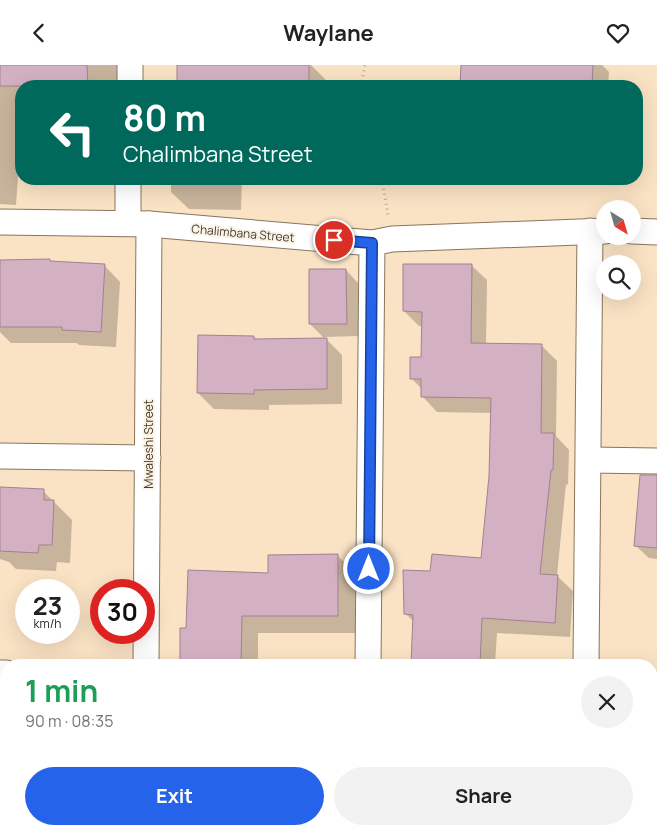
<!DOCTYPE html>
<html lang="en">
<head>
<meta charset="utf-8">
<style>
	:root { --surface:#fff; --page:#f2f2f2; --text:#222; --muted:#767676; --accent:#2563eb }
	body { margin:0; font-family:Manrope,sans-serif; background:var(--page); color:var(--text); height:100vh; display:flex; flex-direction:column; font-size:19px; white-space:nowrap }
	* { box-sizing:border-box; margin:0 }
	p { font-size:16px; color:var(--muted) }
	.icon { flex:none; width:28px; height:28px; fill:none; stroke:currentColor; stroke-width:2; stroke-linecap:round; stroke-linejoin:round }
	.map { position:relative; flex:1; overflow:hidden }
	.panel { position:absolute; left:0px; top:594px; width:658px; height:176px; display:flex; flex-direction:column; background:var(--surface); border-radius:20px 20px 0 0; box-shadow:0 5px 20px #0002 }
	.panel>* { flex:none }
	.hud { position:absolute; left:15px; top:15px; width:628px; height:105px; border-radius:20px; box-shadow:0 5px 20px #0002; background:#00695c; color:#fff; overflow:hidden }
	.needle { width:32px; rotate:143deg }
	.buttons { position:absolute; left:596px; top:135px; display:grid; gap:10px }
	.buttons a { display:grid; place-items:center; width:45px; height:45px; border-radius:50%; background:var(--surface); box-shadow:0 5px 20px #0002; font-size:25px }
	.speed { position:absolute; left:15px; top:514px; display:flex; gap:10px; font-size:25px; font-weight:700; text-align:center }
	.speed>* { display:grid; place-content:center; width:65px; height:65px; border-radius:50%; background:var(--surface); box-shadow:0 5px 20px #0002; line-height:1 }
	.speed small { font-size:12px; font-weight:400 }
	.speed .limit { border:8px solid #d22; background:#fff; color:#111 }
	.pin { position:absolute; display:grid; place-items:center; width:42px; height:42px; color:#fff; margin:-21px; border:2px solid #fff; border-radius:50%; box-shadow:0 1px 5px #0007 }
	.me { position:absolute; width:55px; margin:-28px; rotate:0deg; stroke-linejoin:round; filter:drop-shadow(0 0 4px #0008) }
	.turn { display:flex; align-items:center; gap:18px; height:105px; padding:0 25px; font-size:22px }
	.turn .icon { width:65px; height:65px; stroke-width:2.5 }
	.turn b { display:block; font-size:35px; line-height:42px }
	.round { display:grid; place-items:center; flex:none; width:52px; height:52px; border-radius:26px; background:var(--page) }
	.head { display:flex; align-items:center; justify-content:space-between; height:85px; padding:0 25px }
	h1 { font-size:30px; font-weight:700; line-height:38px; color:#1e9e55 }
	.cta { display:flex; gap:10px; margin-top:auto; padding:10px 25px }
	.cta a { flex:1; height:58px; border-radius:30px; background:var(--accent); color:#fff; font-size:20px; font-weight:700; line-height:58px; text-align:center }
	.cta a+a { background:var(--page); color:var(--text) }
	header { display:flex; justify-content:space-between; align-items:center; height:65px; padding:0 25px; background:var(--surface); font-size:22px; font-weight:700 }
	.map>svg:first-child { display:block }
	.shadow { fill:#0003 }
	.building { fill:#d4b0c3; stroke:#a28092 }
	.lines { fill:none; stroke-linecap:round; stroke-linejoin:round }
	.street-casing { stroke:#8a755a; stroke-width:27 }
	.path { stroke:#bdaa92; stroke-width:3; stroke-dasharray:1 4; stroke-linecap:butt }
	.street { stroke:#fff; stroke-width:25 }
	.route-casing { stroke:#184099; stroke-width:12 }
	.route { stroke:#2563eb; stroke-width:9 }
	.labels { text-anchor:middle; dominant-baseline:central; stroke-width:4; stroke-linejoin:round; paint-order:stroke }
	.street-label { font-size:12px; fill:#443a2e; stroke:#fbf2e6 }
</style>
</head>
<body>
<header><svg class="icon" aria-label="back" viewBox="0 0 24 24"><path d="M15 5l-7 7 7 7"/></svg>Waylane<svg class="icon" aria-label="heart" viewBox="0 0 24 24"><path d="M12 20l-8-8c-3-5 5-10 8-4 3-6 11-1 8 4z"/></svg></header>
<div class="map">
<svg width="657" height="769" viewBox="0 0 657 769">
	<rect width="100%" height="100%" fill="#fae2c4"/>
	<g class="shadow">
		<path d="M0,0h121v21h-100v48l-5,71 -16,-1z"/>
		<path d="M178,0h133l15,15v6h-148z"/>
		<path d="M463,0h139l7,7 -1,14h-146z"/>
		<path d="M171,114h71l-1,31 -52,-1 -18,-17z"/>
		<path d="M0,196l104,4 16,17 -4,65 -37,-2 -2,-2h-66l-11,-11z"/>
		<path d="M471,200l16,15 -1,65 56,1 15,15 -1,75 13,14 -1,35 -2,-1 -9,92 16,15 -3,46 -73,-4 -2,32h-83l2,-43 -8,-8 25,-41 51,-14 9,-83 1,-63 -55,-1 -15,-16v-7l-11,-11 12,-19v-33h-4l-15,-15z"/>
		<path d="M346,205l12,13 1,53 -35,1 18,18v49l-73,1v5l-55,-1 -16,-16 56,-56 3,3 68,-1 -15,-15z"/>
		<path d="M0,424l43,2 29,29 -2,43 -13,-1 -1,9 -40,-2 -7,-7 -9,-3z"/>
		<path d="M657,437v57l-8,-1 -13,-12z"/>
		<path d="M338,491l17,17v60h-97v32h-77l6,-36 82,-55z"/>
		<path d="M57,764h81v5h-79z"/>
	</g>
	<g class="building">
		<path d="M0,0h87l1,21h-88z"/>
		<rect x="177" y="0" width="132" height="21"/>
		<path d="M461,0h132l-1,21h-132z"/>
		<path d="M50,194v2l55,3 -4,68 -39,-2v-3h-62v-67z"/>
		<path d="M403,199h69l-1,79 71,1 -1,89h13l-1,37h-2l-11,104 18,1 -3,48 -73,-5 -2,47h-69l2,-50 -9,-1 -1,-44 27,1 2,-17 49,4 8,-82 2,-78 -70,-1v-18h-11v-22h11l1,-45 -19,-1z"/>
		<path d="M309,204h37l1,55h-38z"/>
		<path d="M198,270l56,1v3l73,-1v51l-73,1v4l-57,-1z"/>
		<path d="M640,410h17v73l-23,-2z"/>
		<path d="M0,422l44,2v11h10l-2,45h-13l-1,8 -38,-2z"/>
		<path d="M338,489v62h-96l-1,49h-61v-37h6l2,-58 80,3v-18z"/>
	</g>
	<g class="lines">
		<defs>
			<g id="street">
				<path d="M130,21v-21"/>
				<path d="M0,157l149,2 223,19 20,-4 213,-8"/>
				<path d="M128,158v-44"/>
				<path d="M632,166l25,1"/>
				<path d="M0,391l148,2"/>
				<path d="M589,395l68,1"/>
				<path d="M146,600l3,-441"/>
				<path d="M368,600l4,-422"/>
				<path d="M586,600l4,-434"/>
				<path d="M0,608h6"/>
				<path d="M145,769v-5"/>
				<path d="M367,769v-5"/>
				<path d="M583,769l1,-5"/>
			</g>
		</defs>
		<use href="#street" class="street-casing"/>
		<g class="path">
			<path d="M361,21l4,-21"/>
			<path d="M382,114l6,36"/>
		</g>
		<use href="#street" class="street"/>
	</g>
	<g class="lines">
		<defs>
			<path id="route" d="M334,175l38,3 -3,326"/>
		</defs>
		<use href="#route" class="route-casing"/>
		<use href="#route" class="route"/>
	</g>
	<g class="labels">
		<g class="street-label">
			<text transform="translate(243 168) rotate(5)">Chalimbana Street</text>
			<text transform="translate(148 379) rotate(-90)">Mwaleshi Street</text>
		</g>
	</g>
</svg>
<div class="buttons">
<a><svg class="needle" viewBox="-14 -14 28 28"><path d="M0-13l5 13h-10z" fill="#e53935"/><path d="M0 13l5-13h-10z" fill="#767676"/></svg></a>
<a><svg class="icon" aria-label="search" viewBox="0 0 24 24"><circle cx="10" cy="10" r="6"/><path d="M15 15l6 6"/></svg></a>
</div>
<div class="speed"><div>23<small>km/h</small></div><div class="limit">30</div></div>
<div class="pin" style="left:334px;top:175px;background:#d93025"><svg class="icon" aria-label="arrive" viewBox="0 0 24 24"><path d="M6 21V4h12l-3 4 3 4H6"/></svg></div>
<svg class="me" style="left:369px;top:504px" viewBox="-20 -20 40 40"><circle r="17" fill="#2563eb" stroke="#fff" stroke-width="3"/><path d="M0-11L8 9 0 5-8 9z" fill="#fff"/></svg>
<div class="hud">
<div class="turn"><svg class="icon" aria-label="left" viewBox="0 0 24 24"><path d="M17 20v-9H6M10 6l-5 5 5 5"/></svg><div><b>80 m</b>Chalimbana Street</div></div>
</div>
<section class="panel">
<div class="head"><div><h1>1 min</h1><p>90 m · 08:35</p></div><a class="round"><svg class="icon" aria-label="close" viewBox="0 0 24 24"><path d="M6 6l12 12M18 6L6 18"/></svg></a></div>
<div class="cta"><a>Exit</a><a>Share</a></div>
</section>
</div>
</body>
</html>
